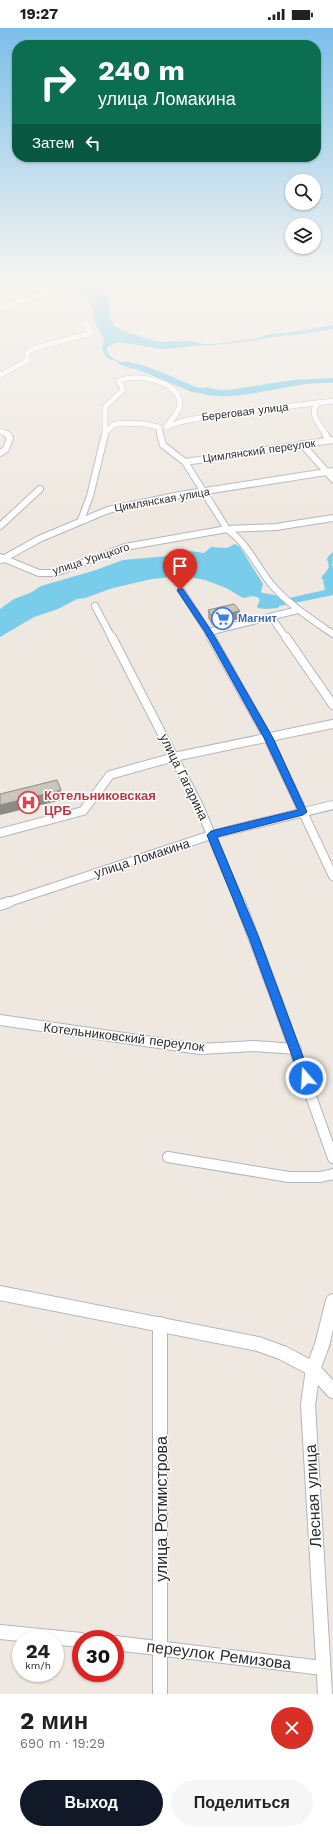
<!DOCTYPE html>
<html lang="ru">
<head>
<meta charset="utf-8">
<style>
	:root { --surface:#fff; --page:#f6f6f6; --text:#202124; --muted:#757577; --accent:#111827 }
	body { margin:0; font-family:"Work Sans",sans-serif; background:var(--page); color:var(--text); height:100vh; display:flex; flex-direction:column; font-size:15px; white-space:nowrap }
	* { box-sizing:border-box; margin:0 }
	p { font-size:13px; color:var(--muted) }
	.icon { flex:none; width:22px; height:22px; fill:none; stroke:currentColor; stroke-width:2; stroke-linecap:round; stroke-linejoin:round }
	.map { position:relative; height:1666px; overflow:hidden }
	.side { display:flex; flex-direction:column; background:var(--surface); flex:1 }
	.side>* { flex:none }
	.banner { position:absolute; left:12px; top:12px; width:309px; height:122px; border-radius:16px; box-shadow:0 1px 3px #0004; background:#0b6e4f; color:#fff; overflow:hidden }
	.buttons { position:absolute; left:285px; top:146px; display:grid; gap:8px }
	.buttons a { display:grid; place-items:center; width:36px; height:36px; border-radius:50%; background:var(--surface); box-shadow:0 1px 3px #0004; font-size:20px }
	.speed { position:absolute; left:12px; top:1602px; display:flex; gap:8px; font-size:20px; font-weight:700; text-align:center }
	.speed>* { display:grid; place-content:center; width:52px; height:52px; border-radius:50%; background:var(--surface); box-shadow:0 1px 3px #0004; line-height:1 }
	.speed small { font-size:10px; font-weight:400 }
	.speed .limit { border:6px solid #d22; background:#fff; color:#111 }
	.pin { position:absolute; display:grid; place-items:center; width:34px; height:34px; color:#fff; margin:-41px -17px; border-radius:50% 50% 50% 0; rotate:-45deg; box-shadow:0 0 4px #0007 }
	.pin .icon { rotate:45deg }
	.me { position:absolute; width:44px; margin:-22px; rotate:341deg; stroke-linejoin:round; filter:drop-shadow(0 0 3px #0008) }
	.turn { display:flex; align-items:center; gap:14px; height:84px; padding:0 20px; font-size:18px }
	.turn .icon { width:52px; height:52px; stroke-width:2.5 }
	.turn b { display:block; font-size:28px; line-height:34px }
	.then { display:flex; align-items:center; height:38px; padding:0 20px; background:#0003; gap:8px; font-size:15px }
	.round { display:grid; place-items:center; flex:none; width:42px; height:42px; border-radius:21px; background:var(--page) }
	.overview { display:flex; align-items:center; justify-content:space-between; height:68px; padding:0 20px }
	h1 { font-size:24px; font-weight:700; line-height:30px }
	.cta { display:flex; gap:8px; margin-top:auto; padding:8px 20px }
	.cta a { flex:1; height:46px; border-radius:24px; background:var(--accent); color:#fff; font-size:16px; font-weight:700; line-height:46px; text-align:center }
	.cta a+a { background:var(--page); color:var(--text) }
	.status { display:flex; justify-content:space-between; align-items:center; height:28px; padding:0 20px; background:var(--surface); direction:ltr }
	.status svg { height:11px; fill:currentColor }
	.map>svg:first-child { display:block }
	.water { fill:#79ccea }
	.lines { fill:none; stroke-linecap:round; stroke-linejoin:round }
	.river { fill:#79ccea; fill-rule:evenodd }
	.minor-far4-casing { stroke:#b3b6c0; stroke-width:6 }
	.minor-far3-casing { stroke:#b3b6c0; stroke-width:8 }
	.minor-far2-casing { stroke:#b3b6c0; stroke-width:10 }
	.minor-far1-casing { stroke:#b3b6c0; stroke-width:12 }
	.minor-casing { stroke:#b3b6c0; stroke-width:16 }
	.minor-far4 { stroke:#fff; stroke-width:5 }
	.minor-far3 { stroke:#fff; stroke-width:6 }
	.minor-far2 { stroke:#fff; stroke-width:8 }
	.minor-far1 { stroke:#fff; stroke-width:10 }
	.minor { stroke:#fff; stroke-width:14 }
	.wall { fill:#aeaaa3 }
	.shaded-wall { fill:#8d8b85 }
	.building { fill:#cac6be; stroke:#8d8b85 }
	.route { fill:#1a73e8; stroke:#114b97 }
	.labels { text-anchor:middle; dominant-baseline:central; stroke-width:3; stroke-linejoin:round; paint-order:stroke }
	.far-street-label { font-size:11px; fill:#2d2d2d; stroke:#fff }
	.far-shop-label { font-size:11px; font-weight:bold; fill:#366cbe; stroke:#fff; text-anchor:start }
	.street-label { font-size:13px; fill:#2d2d2d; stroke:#fff }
	.health-label { font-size:13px; font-weight:bold; fill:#be3a42; stroke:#fff; text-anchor:start }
	.near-street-label { font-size:16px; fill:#2d2d2d; stroke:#fff }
</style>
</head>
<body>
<div class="status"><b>19:27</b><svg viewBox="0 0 49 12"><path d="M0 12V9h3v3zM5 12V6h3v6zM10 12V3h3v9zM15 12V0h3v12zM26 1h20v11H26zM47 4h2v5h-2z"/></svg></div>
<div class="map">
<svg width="333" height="1666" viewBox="0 0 333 1666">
	<rect width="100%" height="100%" fill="#eee8e0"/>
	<g class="water">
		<path d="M0,250h72l26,8 12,13 -1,6 2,14 4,7 9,5 34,11 33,-1 12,3h11l40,-5 16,-5 40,-3c-42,7 -80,15 -123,15l2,1 -28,2 -42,-7 -12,5c-2,15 27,18 39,21l-4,1 -22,-4 -2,-3 -11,-4 -5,-8 2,-11 -11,-20 1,-9 -4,-7 -1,-5 -5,-1c-2,-7 -9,-6 -15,-10 -19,-10 -48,-7 -69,-3z"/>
		<path d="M333,350v5c-43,-2 -84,18 -127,12l-4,-2 4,-6 12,3h10l65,-10z"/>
		<path d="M235,516l5,3 23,37 -2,8c8,4 17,0 21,10l-4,6 -13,1 -7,-1 -1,-2 3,-6 -1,-2 -6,-2 -10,2 -17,-10 -21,-8 -21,-4 -32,3 -39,9 -28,10 -8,1 -19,10 -24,8 -34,20v-28l14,-10 16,-6 11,-7 55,-16 27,-10 56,-5 11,-4 14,2 7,-6 16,1z"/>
		<path d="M333,524l-2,40c-8,4 -18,7 -26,8l-3,-3 1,-2 3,-1 3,1 18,-3 2,-2 -5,-5 2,-4 -5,-3 8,-10c0,-8 -6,-8 4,-16z"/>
	</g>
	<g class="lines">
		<g class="river">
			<path d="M333,297v4l-43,7 -4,-2 4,-2z"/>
			<path d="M123,334c14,-2 56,18 70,24 10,4 26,1 33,8l-4,2 -30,-4 -53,-22 -16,-4z"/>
			<path d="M333,538v29l-58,12 -15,-6 -1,-2 5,-3 12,5 49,-11 -2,-10 6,-13z"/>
		</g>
		<defs>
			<g id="minor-far4">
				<path d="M0,280l49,-16"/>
				<path d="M0,347l27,-14v-7l5,-5 59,-16 -6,-10"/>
				<path d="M319,374c-12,10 1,23 7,33"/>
				<path d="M167,399l13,-5 29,-6 124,-15"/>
				<path d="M0,403l9,4"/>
				<path d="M106,404l7,-7 7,-2 25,1 14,3 1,8"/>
				<path d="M105,407v-28l18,-17 -4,-9c16,-8 60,-1 61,22 0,9 -9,17 -14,24"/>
			</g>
			<g id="minor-far3">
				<path d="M160,406l3,11 22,17 42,67 49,-2 57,-9"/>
				<path d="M325,406l4,6"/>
				<path d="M302,416l31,35"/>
				<path d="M0,425l6,-4 4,-11 -3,-4"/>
				<path d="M185,434l148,-22"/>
				<path d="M81,492l9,-24 15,-62"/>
				<path d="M0,498l40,-37"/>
				<path d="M0,529l39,16h16l70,-26 102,-18c20,14 29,36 44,55 17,20 40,35 62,50"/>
				<path d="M1,532l38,-21 69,-29 72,-15 153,-24"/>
				<path d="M181,562l31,48"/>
				<path d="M95,578l17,32"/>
				<path d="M272,590l14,20"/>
				<path d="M208,604l90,-22"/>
			</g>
			<g id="minor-far2">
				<path d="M112,609l87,169 41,97"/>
				<path d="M211,609l57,101 65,138"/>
				<path d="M286,609l47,68"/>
				<path d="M0,805l83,-22 27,-36 64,-18 159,-33"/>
				<path d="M6,875l205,-68 122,-30"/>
			</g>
			<g id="minor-far1">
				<path d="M240,874l35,93 58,163"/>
				<path d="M0,877l9,-3"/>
				<path d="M0,992l200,29 54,-3 42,3"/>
				<path d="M168,1129l121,20h31l13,-3"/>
			</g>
			<g id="minor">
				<path d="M0,1265l258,51 25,9 30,16 20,22"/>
				<path d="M160,1296v370"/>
				<path d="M0,1604l81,8"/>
				<path d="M115,1615l208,25"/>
				<path d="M325,1666l-17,-289 5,-36 9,-24 11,-44"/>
			</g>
		</defs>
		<use href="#minor-far4" class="minor-far4-casing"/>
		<use href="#minor-far3" class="minor-far3-casing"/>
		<use href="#minor-far2" class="minor-far2-casing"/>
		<use href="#minor-far1" class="minor-far1-casing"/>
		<use href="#minor" class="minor-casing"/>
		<use href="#minor-far4" class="minor-far4"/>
		<use href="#minor-far3" class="minor-far3"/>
		<use href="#minor-far2" class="minor-far2"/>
		<use href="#minor-far1" class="minor-far1"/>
		<use href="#minor" class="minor"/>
	</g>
	<path class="wall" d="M208,582l32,1 -1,8 -27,6 -4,-7z"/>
	<g class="shaded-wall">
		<path d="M240,583l-1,8 -27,6v-8z"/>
		<path d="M61,762l1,10 -62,15v-10z"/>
	</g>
	<g class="building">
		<path d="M234,576l6,7 -28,6 -4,-7z"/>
		<path d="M57,752l4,10 -61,15v-11z"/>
	</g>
	<linearGradient id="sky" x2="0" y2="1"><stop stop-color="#7bbee9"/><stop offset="0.52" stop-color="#f7f5f1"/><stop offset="1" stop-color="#f7f5f1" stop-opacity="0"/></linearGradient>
	<rect width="333" height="483" fill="url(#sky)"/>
	<path class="route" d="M180,560l3,1 29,43 61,106 34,74 -4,3 -86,22 42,101 52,140 -2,4 -3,1 -4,-1 -2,-4 -51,-140 -42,-103 4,-4 87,-21 -34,-72 -59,-106 -28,-42z"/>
	<defs>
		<symbol id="supermarket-ring" viewBox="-11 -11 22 22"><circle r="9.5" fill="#fff" stroke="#3f7fe0" stroke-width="1.5"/><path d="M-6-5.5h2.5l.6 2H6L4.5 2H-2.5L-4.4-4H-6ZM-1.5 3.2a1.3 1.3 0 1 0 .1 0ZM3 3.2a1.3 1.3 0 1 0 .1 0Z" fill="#3f7fe0"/></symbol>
		<symbol id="hospital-ring" viewBox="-11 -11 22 22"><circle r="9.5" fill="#fff" stroke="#e0444e" stroke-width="1.5"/><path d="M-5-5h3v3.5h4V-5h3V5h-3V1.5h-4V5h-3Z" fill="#e0444e"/></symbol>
	</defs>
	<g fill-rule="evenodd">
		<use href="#supermarket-ring" x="210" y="578" width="25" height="25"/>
		<use href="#hospital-ring" x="16" y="762" width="25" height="25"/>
	</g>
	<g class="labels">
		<g class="far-street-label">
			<text transform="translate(245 384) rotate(-7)">Береговая улица</text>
			<text transform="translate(259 423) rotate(-8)">Цимлянский переулок</text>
			<text transform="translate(162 472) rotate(-10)">Цимлянская улица</text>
			<text transform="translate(91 531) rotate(-18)">улица Урицкого</text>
		</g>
		<g class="far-shop-label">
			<text x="238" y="590">Магнит</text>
		</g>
		<g class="street-label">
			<text transform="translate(184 749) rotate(64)">улица Гагарина</text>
			<text transform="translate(142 830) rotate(-18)">улица Ломакина</text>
			<text transform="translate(124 1009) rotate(7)">Котельниковский переулок</text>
		</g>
		<g class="health-label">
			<text x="44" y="767">Котельниковская<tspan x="44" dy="15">ЦРБ</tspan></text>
		</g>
		<g class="near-street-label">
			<text transform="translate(313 1468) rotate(-93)">Лесная улица</text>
			<text transform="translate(161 1481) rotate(-90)">улица Ротмистрова</text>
			<text transform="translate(219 1627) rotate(7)">переулок Ремизова</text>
		</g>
	</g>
</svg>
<div class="buttons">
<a><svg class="icon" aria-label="search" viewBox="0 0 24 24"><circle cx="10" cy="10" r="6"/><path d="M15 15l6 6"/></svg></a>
<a><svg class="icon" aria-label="layers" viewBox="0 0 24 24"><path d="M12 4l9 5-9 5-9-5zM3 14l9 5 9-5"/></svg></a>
</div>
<div class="speed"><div>24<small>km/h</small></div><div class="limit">30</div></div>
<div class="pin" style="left:180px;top:562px;background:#d93025"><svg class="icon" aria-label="arrive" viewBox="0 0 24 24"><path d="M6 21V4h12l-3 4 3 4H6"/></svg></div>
<svg class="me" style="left:306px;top:1050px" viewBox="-20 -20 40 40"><circle r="17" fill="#1a73e8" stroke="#fff" stroke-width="3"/><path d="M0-11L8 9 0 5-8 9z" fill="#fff"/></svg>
<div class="banner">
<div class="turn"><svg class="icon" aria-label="right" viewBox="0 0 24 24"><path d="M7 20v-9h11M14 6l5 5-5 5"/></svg><div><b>240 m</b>улица Ломакина</div></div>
<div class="then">Затем<svg class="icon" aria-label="left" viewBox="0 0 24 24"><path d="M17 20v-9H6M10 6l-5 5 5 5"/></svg></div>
</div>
</div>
<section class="side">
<div class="overview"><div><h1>2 мин</h1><p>690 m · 19:29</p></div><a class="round" style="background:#d93025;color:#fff"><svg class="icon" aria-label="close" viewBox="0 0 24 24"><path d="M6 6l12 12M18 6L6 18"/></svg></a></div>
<div class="cta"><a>Выход</a><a>Поделиться</a></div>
</section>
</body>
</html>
